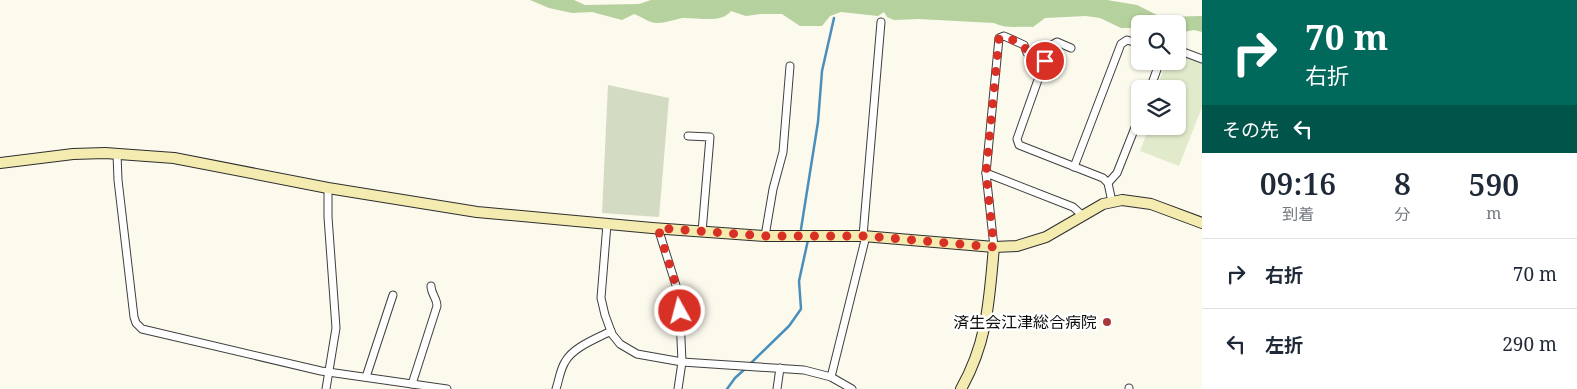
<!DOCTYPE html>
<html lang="ja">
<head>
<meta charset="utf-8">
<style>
	:root { --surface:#fff; --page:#f2f2f3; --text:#1f2937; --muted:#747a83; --line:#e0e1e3 }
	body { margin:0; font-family:"Noto Serif","Noto Sans JP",serif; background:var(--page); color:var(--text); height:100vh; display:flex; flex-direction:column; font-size:19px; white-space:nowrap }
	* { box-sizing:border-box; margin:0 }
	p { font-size:16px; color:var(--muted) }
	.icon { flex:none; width:28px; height:28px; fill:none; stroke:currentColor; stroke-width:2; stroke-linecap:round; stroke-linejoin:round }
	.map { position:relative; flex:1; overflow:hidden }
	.side { display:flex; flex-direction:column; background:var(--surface); width:375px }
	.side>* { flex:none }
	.hud { background:#00695c; color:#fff; overflow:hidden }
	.tools { position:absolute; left:1131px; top:15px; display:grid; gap:10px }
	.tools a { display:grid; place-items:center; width:55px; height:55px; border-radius:8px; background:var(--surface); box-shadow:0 1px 4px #0004; font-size:25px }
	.pin { position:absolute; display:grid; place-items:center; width:42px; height:42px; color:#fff; margin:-21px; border:2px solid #fff; border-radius:50%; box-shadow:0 1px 5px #0007 }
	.me { position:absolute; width:55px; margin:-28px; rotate:353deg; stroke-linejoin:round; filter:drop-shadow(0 0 4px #0008) }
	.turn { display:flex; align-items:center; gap:18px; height:105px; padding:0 20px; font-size:22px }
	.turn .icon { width:65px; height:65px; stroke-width:2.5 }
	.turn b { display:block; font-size:35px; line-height:42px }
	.then { display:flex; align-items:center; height:48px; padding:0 20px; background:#0003; gap:10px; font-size:19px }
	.eta { display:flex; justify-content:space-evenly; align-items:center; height:85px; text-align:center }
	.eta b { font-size:30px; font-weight:600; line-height:35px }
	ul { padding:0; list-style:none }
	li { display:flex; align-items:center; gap:15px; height:70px; padding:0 20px; border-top:1px solid var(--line) }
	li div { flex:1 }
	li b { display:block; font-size:19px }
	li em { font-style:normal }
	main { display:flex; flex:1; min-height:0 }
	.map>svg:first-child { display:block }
	.forest { fill:#b5d19d }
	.cemetery { fill:#d3dbc2 }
	.pitch { fill:#e1ebcc }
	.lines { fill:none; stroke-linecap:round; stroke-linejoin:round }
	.stream { stroke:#4a8fba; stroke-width:2.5 }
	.street-casing { stroke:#3f3f3f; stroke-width:9 }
	.secondary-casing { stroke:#2e2e2e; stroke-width:12 }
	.street { stroke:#fff; stroke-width:7 }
	.secondary { stroke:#f4ebb1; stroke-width:10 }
	.route { stroke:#d93025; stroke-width:9; stroke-dasharray:0 16.2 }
	.poi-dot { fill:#a9373e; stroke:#fff; stroke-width:2 }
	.labels { text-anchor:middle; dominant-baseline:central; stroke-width:5; stroke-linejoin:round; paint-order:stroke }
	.poi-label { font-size:16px; fill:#0c0c0c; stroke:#fff; text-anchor:end }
</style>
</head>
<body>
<main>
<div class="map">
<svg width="1202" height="389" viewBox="0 0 1202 389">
	<rect width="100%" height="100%" fill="#fcf9ed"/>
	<path class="forest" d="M530,0h44l11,5 54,-1 12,-4h456l30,5 24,12 41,-1v16l-8,-2 -16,3v-9h-38v4h-19l-21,-10 -14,-2 -41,2 -12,9c-15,-1 -27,2 -39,-4l-76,-4 -24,1 -7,-3 -3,-5 -6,4 -37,-4 -11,4 -8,10h-22l-18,-12h-22l-14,2 -15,-5c-10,13 -34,6 -49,7 -10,2 -21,7 -31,4 -6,-2 -11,-6 -17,-8l-12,6 -30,-8 -20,1 -23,-5z"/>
	<path class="cemetery" d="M608,85l61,13 -10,119 -57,-4z"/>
	<path class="pitch" d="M1178,52l24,10v45l-23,59 -39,-15 7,-18 -7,-4 1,-3h37v-37h-22l11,-28h11z"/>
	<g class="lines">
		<g class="stream">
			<path d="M801,229l17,-107 4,-51 12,-53"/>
			<path d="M750,364l39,-38 12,-17 -2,-28 9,-41"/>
			<path d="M727,389l8,-11 11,-10"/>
		</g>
		<defs>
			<g id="street">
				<path d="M1071,48l-14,-6 -7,4 -33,93 2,6 84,33 5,5 4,19"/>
				<path d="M1178,50l24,9"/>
				<path d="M1150,89l10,-28"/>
				<path d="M688,136l22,1 -8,95"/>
				<path d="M117,154l1,26 16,137 2,6 6,6 179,42 126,18"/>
				<path d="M1074,167l47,-123 6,-4 13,4"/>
				<path d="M986,173l87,34 9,8"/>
				<path d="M1108,183l9,-10 23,-58"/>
				<path d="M607,224l-6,74 4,17 7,19 8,10 17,10 45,8 122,8 27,7 21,12"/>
				<path d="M658,228l21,67 3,67 -4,27"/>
				<path d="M765,236l8,-47 10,-37 7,-86"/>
				<path d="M863,236l18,-214"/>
				<path d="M994,247l-8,-74 13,-135 5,-2 20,9 3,8 18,8"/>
				<path d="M366,377l27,-82"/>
				<path d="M831,377l35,-141"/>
				<path d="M412,384l25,-78c0,-8 -6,-12 -6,-20"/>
				<path d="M326,389l10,-61 -8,-111v-29"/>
				<path d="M556,389c3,-9 4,-19 9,-27 8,-15 31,-23 46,-31"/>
				<path d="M777,389l3,-21"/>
				<path d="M1129,389v-1"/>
			</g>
			<g id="secondary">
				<path d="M0,163l73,-9 32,-1 69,5 154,30 149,24 175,16 113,8h98l131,11 23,-1 29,-9 57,-33 19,-4 29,4 51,19"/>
				<path d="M961,389c27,-48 28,-89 33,-142"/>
			</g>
		</defs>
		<use href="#street" class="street-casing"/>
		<use href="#secondary" class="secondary-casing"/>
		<use href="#street" class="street"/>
		<use href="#secondary" class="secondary"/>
	</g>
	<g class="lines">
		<path class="route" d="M680,311l-1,-16 -21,-67 107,8h101l128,11 -8,-74 13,-135 5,-2 20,9 3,8 18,8"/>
	</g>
	<circle class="poi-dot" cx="1107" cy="322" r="5"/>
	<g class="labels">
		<g class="poi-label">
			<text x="1097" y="322">済生会江津総合病院</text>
		</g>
	</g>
</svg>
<div class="tools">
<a><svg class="icon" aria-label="search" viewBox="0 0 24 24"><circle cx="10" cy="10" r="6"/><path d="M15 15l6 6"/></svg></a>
<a><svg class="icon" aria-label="layers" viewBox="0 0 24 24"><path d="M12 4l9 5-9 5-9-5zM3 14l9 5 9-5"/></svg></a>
</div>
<div class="pin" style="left:1045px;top:61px;background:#d93025"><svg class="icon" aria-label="arrive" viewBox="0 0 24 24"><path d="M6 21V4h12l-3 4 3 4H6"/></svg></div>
<svg class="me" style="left:680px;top:311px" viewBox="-20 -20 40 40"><circle r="17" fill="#d93025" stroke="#fff" stroke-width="3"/><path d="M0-11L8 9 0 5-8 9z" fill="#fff"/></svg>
</div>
<section class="side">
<div class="hud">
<div class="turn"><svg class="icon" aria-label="right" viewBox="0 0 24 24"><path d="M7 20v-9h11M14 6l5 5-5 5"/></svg><div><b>70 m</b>右折</div></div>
<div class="then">その先<svg class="icon" aria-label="left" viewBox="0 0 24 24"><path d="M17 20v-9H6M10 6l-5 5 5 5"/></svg></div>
</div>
<div class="eta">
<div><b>09:16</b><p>到着</p></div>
<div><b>8</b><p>分</p></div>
<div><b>590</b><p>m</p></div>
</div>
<ul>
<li><svg class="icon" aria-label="right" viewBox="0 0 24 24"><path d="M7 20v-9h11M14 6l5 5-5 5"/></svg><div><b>右折</b></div><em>70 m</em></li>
<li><svg class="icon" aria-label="left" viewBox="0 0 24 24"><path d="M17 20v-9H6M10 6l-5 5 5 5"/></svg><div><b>左折</b></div><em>290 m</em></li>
</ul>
</section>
</main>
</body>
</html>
